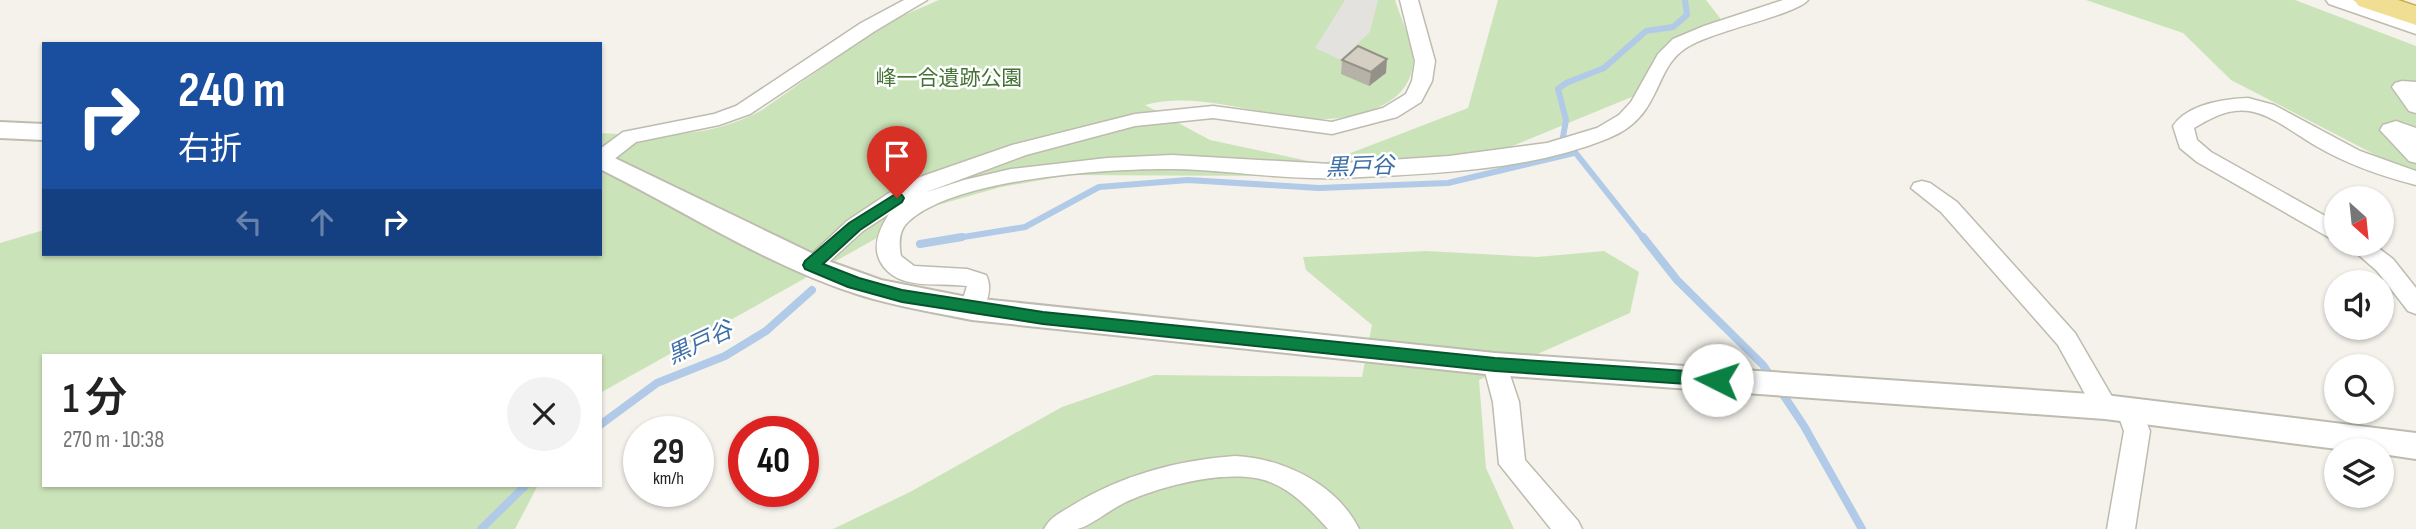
<!DOCTYPE html>
<html lang="ja">
<head>
<meta charset="utf-8">
<style>
	:root { --surface:#fff; --page:#f2f2f2; --text:#222; --muted:#767676 }
	body { margin:0; font-family:"Sofia Sans Condensed","Noto Sans JP",sans-serif; background:var(--page); color:var(--text); height:100vh; display:flex; flex-direction:column; font-size:26px; white-space:nowrap }
	* { box-sizing:border-box; margin:0 }
	p { font-size:23px; color:var(--muted) }
	.icon { flex:none; width:38px; height:38px; fill:none; stroke:currentColor; stroke-width:2; stroke-linecap:round; stroke-linejoin:round }
	.map { position:relative; flex:1; overflow:hidden }
	.details { position:absolute; left:42px; top:354px; width:560px; height:133px; display:flex; flex-direction:column; background:var(--surface); border-radius:0px; box-shadow:0 2px 5px #0004 }
	.details>* { flex:none }
	.top-card { position:absolute; left:42px; top:42px; width:560px; height:214px; border-radius:0px; box-shadow:0 2px 5px #0004; background:#1a4fa0; color:#fff; overflow:hidden }
	.needle { width:46px; rotate:153deg }
	.tools { position:absolute; left:2324px; top:186px; display:grid; gap:14px }
	.tools a { display:grid; place-items:center; width:70px; height:70px; border-radius:50%; background:var(--surface); box-shadow:0 2px 5px #0004; font-size:35px }
	.speed { position:absolute; left:623px; top:416px; display:flex; gap:14px; font-size:35px; font-weight:700; text-align:center }
	.speed>* { display:grid; place-content:center; width:91px; height:91px; border-radius:50%; background:var(--surface); box-shadow:0 2px 5px #0004; line-height:1 }
	.speed small { font-size:18px; font-weight:400 }
	.speed .limit { border:10px solid #d22; background:#fff; color:#111 }
	.pin { position:absolute; display:grid; place-items:center; width:60px; height:60px; color:#fff; margin:-72px -30px; border-radius:50% 50% 50% 0; rotate:-45deg; box-shadow:0 0 7px #0007 }
	.pin .icon { rotate:45deg }
	.me { position:absolute; width:77px; margin:-38px; rotate:274deg; stroke-linejoin:round; filter:drop-shadow(0 0 5px #0008) }
	.turn { display:flex; align-items:center; gap:24px; height:147px; padding:0 21px; font-size:32px }
	.turn .icon { width:91px; height:91px; stroke-width:2.5 }
	.turn b { display:block; font-size:49px; line-height:60px }
	.lanes { display:flex; align-items:center; height:66px; padding:0 21px; background:#0003; justify-content:center; gap:35px; direction:ltr }
	.lanes .off { opacity:.35 }
	.round { display:grid; place-items:center; flex:none; width:74px; height:74px; border-radius:37px; background:var(--page) }
	.summary { display:flex; align-items:center; justify-content:space-between; height:119px; padding:0 21px }
	h1 { font-size:42px; font-weight:600; line-height:52px }
	.map>svg:first-child { display:block }
	.green { fill:#cbe3b9 }
	.parking { fill:#e3e2df }
	.lines { fill:none; stroke-linecap:round; stroke-linejoin:round }
	.stream-far1 { stroke:#b0cae8; stroke-width:6 }
	.stream { stroke:#b0cae8; stroke-width:8 }
	.minor-casing { stroke:#bebbaf; stroke-width:3 }
	.tertiary-casing { stroke:#bebbaf; stroke-width:4 }
	.trunk-casing { stroke:#cbac4e; stroke-width:3 }
	.minor { fill:#fff; fill-rule:evenodd }
	.tertiary { fill:#fff; fill-rule:evenodd }
	.trunk { fill:#f0de92; fill-rule:evenodd }
	.wall { fill:#b6b2a7 }
	.shaded-wall { fill:#949188 }
	.building { fill:#d4cfc2; stroke:#949188; stroke-width:2 }
	.route { fill:#0b8043; stroke:#07532c; stroke-width:2 }
	.labels { text-anchor:middle; dominant-baseline:central; stroke-width:5; stroke-linejoin:round; paint-order:stroke }
	.park-label { font-size:21px; fill:#447234; stroke:#fff }
	.water-label { font-size:23px; font-style:italic; fill:#3f6fa7; stroke:#fff }
</style>
</head>
<body>
<div class="map">
<svg width="2416" height="529" viewBox="0 0 2416 529">
	<rect width="100%" height="100%" fill="#f4f2eb"/>
	<g class="green">
		<path d="M939,0h456c5,16 19,46 18,62 -2,45 -60,58 -97,57 -53,-2 -119,-29 -171,-14l65,35 112,24 146,-56 30,-108h208l21,27 -35,15 -58,54 -124,51 -94,26 -129,3 -217,-1 -69,12 -67,19 -334,187v-38h-556v130h494l-23,44h-515v-286l44,-13v24h556v-121c57,4 111,5 162,-23l124,-87z"/>
		<path d="M2086,0h209l121,46v130l-185,-96 -48,-47z"/>
		<path d="M1426,251l111,6 67,-6 35,21 -9,41 -151,67 7,88 28,61h-681l77,-37 152,-85 92,-32 208,2 10,-52 -66,-55 -3,-13z"/>
	</g>
	<path class="parking" d="M1345,0h33l-8,32 -29,28 -26,-12z"/>
	<g class="lines">
		<g class="stream-far1">
			<path d="M951,239l74,-12 74,-40 89,-7 131,8 129,-5 126,-30"/>
			<path d="M1644,239l-81,-102 3,-17 -8,-31 8,-6 38,-15 42,-37 27,-4 14,-12 -2,-15"/>
		</g>
		<g class="stream">
			<path d="M1643,237l34,43 86,85 8,12"/>
			<path d="M920,244l42,-7"/>
			<path d="M1780,390l24,36 58,103"/>
			<path d="M600,425l57,-42 68,-27 41,-25 46,-41"/>
			<path d="M481,529l45,-44"/>
		</g>
		<defs>
			<g id="minor">
				<path d="M904,0h23l-52,31 -125,83 -31,11 -83,17 -28,22 -8,2v-17l23,-17 91,-18 22,-8 125,-83z"/>
				<path d="M1400,0h18l17,61 -3,20 -11,21 -24,15 -65,17 -119,-16 -78,8 -109,29 -102,38 40,-13 47,-11 96,-11 65,-3 159,9 118,-8 98,-13 50,-15 22,-13 12,-13 27,-48 15,-15 31,-13 79,-26h25c-12,15 -97,31 -122,48 -34,22 -23,68 -77,90 -83,34 -182,36 -271,40 -55,2 -109,-8 -164,-9 -63,-1 -220,9 -266,53 -10,9 -9,23 -7,34l13,10 53,3 19,6c7,13 1,28 -6,40l-8,3 -8,-3 -4,-6 7,-23c-28,-4 -71,6 -87,-25 -8,-16 0,-33 9,-47l-26,17 -44,40 -8,2 -8,-2 -3,-6 47,-44 42,-28 31,-16 92,-32 123,-31 78,-8 119,16 51,-14 23,-14 6,-13 3,-20z"/>
				<path d="M2326,0h27l63,22v12l-87,-30z"/>
				<path d="M2402,81l14,1v31l-7,-2 -17,-24 3,-4z"/>
				<path d="M2248,98l26,7 86,46 56,20v14c-35,-9 -69,-21 -100,-39 -21,-12 -43,-31 -67,-35 -21,-3 -38,7 -55,17l3,12 14,12 125,70v18l-8,-3 -131,-75 -17,-14 -7,-22c15,-22 51,-27 75,-28z"/>
				<path d="M2396,121l20,7v35l-7,-2 -29,-31 3,-5z"/>
				<path d="M1922,181l8,2 27,19 118,131 43,74 2,-5 9,-3 9,3 12,29 -15,98h-28l17,-98 -8,-22 -2,5 -9,3 -9,-3 -38,-69 -117,-133 -30,-24 3,-5z"/>
				<path d="M2345,243h27l21,16 23,29v26l-8,-3 -31,-40z"/>
				<path d="M1495,355l9,2 15,45 6,58 53,61 4,8h-31l-52,-65 -6,-62 -10,-38 3,-7z"/>
				<path d="M1235,456c47,2 102,28 124,73h-31c-16,-18 -35,-38 -58,-47 -38,-15 -111,4 -146,21 -13,6 -35,24 -47,26 -11,0 -22,0 -33,0 6,-12 18,-17 29,-24 49,-30 106,-45 162,-49z"/>
			</g>
			<g id="tertiary">
				<path d="M0,122l44,2v16l-44,-2z"/>
				<path d="M600,151l228,110 53,19 91,18 523,55 610,42 311,38v26l-34,-5v-4h-37l-240,-31 -610,-44 -523,-55c-39,-8 -78,-14 -115,-26 -91,-29 -172,-83 -257,-125z"/>
			</g>
			<path id="trunk" d="M2354,0h44l18,6v19l-57,-19z"/>
		</defs>
		<use href="#minor" class="minor-casing"/>
		<use href="#tertiary" class="tertiary-casing"/>
		<use href="#trunk" class="trunk-casing"/>
		<use href="#minor" class="minor"/>
		<use href="#tertiary" class="tertiary"/>
		<use href="#trunk" class="trunk"/>
	</g>
	<path class="wall" d="M1342,60l44,13 -17,13 -28,-12z"/>
	<path class="shaded-wall" d="M1387,59l-1,14 -17,13 2,-14z"/>
	<path class="building" d="M1358,46l29,13 -16,13 -29,-12z"/>
	<path class="route" d="M897,193l5,2 2,3 -2,4 -42,28 -37,34 36,14 43,12 141,22 452,46 222,15 6,2 3,5 -3,4 -6,2 -222,-15 -452,-47 -141,-22 -54,-15 -43,-18 -2,-4 2,-4 44,-38z"/>
	<g class="labels">
		<g class="park-label">
			<text x="949" y="78">峰一合遺跡公園</text>
		</g>
		<g class="water-label">
			<text transform="translate(1360 167) rotate(-2)">黒戸谷</text>
			<text transform="translate(700 343) rotate(-25)">黒戸谷</text>
		</g>
	</g>
</svg>
<div class="tools">
<a><svg class="needle" viewBox="-14 -14 28 28"><path d="M0-13l5 13h-10z" fill="#e53935"/><path d="M0 13l5-13h-10z" fill="#767676"/></svg></a>
<a><svg class="icon" aria-label="sound" viewBox="0 0 24 24"><path d="M4 9h4l5-4v14l-5-4H4zM17 9q2 3 0 6"/></svg></a>
<a><svg class="icon" aria-label="search" viewBox="0 0 24 24"><circle cx="10" cy="10" r="6"/><path d="M15 15l6 6"/></svg></a>
<a><svg class="icon" aria-label="layers" viewBox="0 0 24 24"><path d="M12 4l9 5-9 5-9-5zM3 14l9 5 9-5"/></svg></a>
</div>
<div class="speed"><div>29<small>km/h</small></div><div class="limit">40</div></div>
<div class="pin" style="left:897px;top:198px;background:#d93025"><svg class="icon" aria-label="arrive" viewBox="0 0 24 24"><path d="M6 21V4h12l-3 4 3 4H6"/></svg></div>
<svg class="me" style="left:1717px;top:380px" viewBox="-20 -20 40 40"><circle r="19" fill="#fff"/><path d="M0-13L10 11 0 6-10 11z" fill="#0b8043"/></svg>
<div class="top-card">
<div class="turn"><svg class="icon" aria-label="right" viewBox="0 0 24 24"><path d="M7 20v-9h11M14 6l5 5-5 5"/></svg><div><b>240 m</b>右折</div></div>
<div class="lanes"><svg class="icon off" aria-label="left" viewBox="0 0 24 24"><path d="M17 20v-9H6M10 6l-5 5 5 5"/></svg><svg class="icon off" aria-label="ahead" viewBox="0 0 24 24"><path d="M12 20V5M6 11l6-6 6 6"/></svg><svg class="icon" aria-label="right" viewBox="0 0 24 24"><path d="M7 20v-9h11M14 6l5 5-5 5"/></svg></div>
</div>
<section class="details">
<div class="summary"><div><h1>1 分</h1><p>270 m · 10:38</p></div><a class="round"><svg class="icon" aria-label="close" viewBox="0 0 24 24"><path d="M6 6l12 12M18 6L6 18"/></svg></a></div>
</section>
</div>
</body>
</html>
